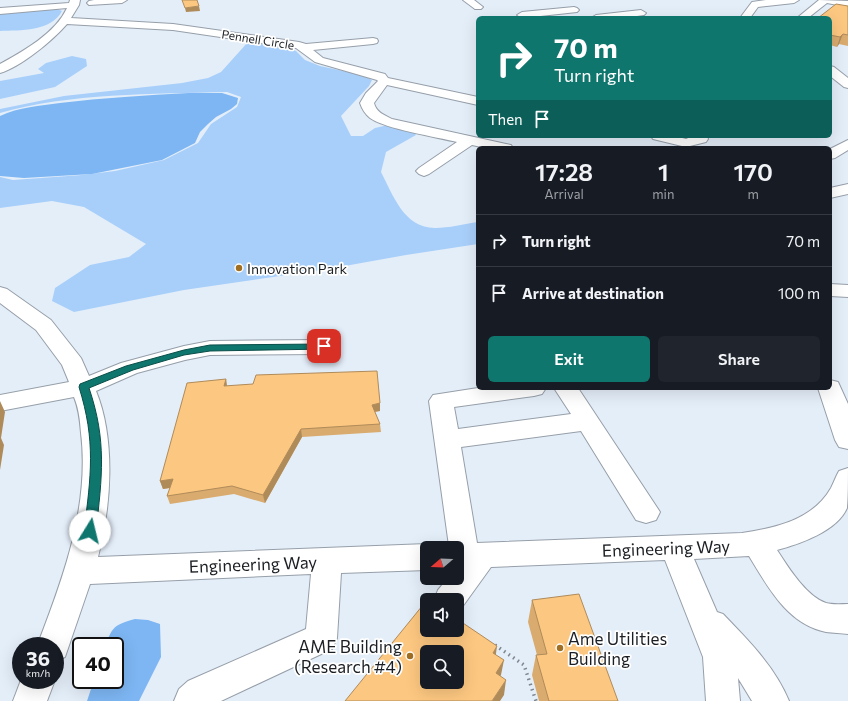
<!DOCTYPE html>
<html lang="en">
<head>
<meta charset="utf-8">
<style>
	:root { --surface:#171b24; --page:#20242c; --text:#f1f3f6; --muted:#9ea1a6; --line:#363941; --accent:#0f766e }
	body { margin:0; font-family:Commissioner,sans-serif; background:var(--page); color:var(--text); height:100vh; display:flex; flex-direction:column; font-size:15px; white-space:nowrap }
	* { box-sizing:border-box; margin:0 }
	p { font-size:13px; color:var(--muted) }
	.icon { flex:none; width:22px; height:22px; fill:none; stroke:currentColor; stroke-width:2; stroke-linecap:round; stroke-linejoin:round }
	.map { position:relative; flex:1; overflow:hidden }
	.panel { position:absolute; left:476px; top:146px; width:356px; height:244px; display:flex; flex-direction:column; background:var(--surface); border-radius:6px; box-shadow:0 4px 16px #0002 }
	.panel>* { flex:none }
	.hud { position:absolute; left:476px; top:16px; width:356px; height:122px; border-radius:6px; box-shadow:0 4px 16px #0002; background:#0f766e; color:#fff; overflow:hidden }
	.needle { width:26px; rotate:251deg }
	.fabs { position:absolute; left:420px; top:541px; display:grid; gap:8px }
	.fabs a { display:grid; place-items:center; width:44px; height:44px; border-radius:6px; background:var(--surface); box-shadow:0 4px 16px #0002; font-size:20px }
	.speed { position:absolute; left:12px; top:637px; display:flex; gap:8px; font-size:20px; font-weight:700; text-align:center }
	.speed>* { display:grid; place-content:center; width:52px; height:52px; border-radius:50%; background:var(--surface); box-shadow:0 4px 16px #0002; line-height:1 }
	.speed small { font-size:10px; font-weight:400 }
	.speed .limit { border:2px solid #111; border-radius:6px; background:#fff; color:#111 }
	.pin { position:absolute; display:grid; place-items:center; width:34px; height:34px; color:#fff; margin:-17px; border-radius:8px; box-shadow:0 2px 6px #0006 }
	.me { position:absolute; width:44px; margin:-22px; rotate:9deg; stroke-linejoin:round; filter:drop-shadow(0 0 3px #0008) }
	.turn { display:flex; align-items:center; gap:14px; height:84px; padding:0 12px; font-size:18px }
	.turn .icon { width:52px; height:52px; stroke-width:2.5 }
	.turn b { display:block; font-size:28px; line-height:34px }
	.then { display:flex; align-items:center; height:38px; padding:0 12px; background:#0003; gap:8px; font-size:15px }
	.eta { display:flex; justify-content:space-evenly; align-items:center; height:68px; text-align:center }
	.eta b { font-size:24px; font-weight:600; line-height:28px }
	.cta { display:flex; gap:8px; margin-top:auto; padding:8px 12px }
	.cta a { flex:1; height:46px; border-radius:6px; background:var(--accent); color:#fff; font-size:16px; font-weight:600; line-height:46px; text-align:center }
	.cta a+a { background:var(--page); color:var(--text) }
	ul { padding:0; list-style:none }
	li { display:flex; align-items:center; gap:12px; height:52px; padding:0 12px; border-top:1px solid var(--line) }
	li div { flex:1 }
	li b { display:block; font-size:15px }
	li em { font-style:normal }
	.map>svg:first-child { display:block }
	.green { fill:#a8cffa }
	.water { fill:#7db6f3 }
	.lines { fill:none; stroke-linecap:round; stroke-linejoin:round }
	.minor-casing { stroke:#969fa9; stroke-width:2 }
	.path { stroke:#7f868e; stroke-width:3.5; stroke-dasharray:1.5 4; stroke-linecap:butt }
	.minor { fill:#fff; fill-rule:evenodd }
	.wall { fill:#d9ab6e }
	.shaded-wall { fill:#b08b5a }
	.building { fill:#fcc780; stroke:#b08b5a; fill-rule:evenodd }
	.route { fill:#0f766e; stroke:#0a4d48 }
	.poi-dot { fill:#a06f23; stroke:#fff; stroke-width:1.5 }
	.labels { text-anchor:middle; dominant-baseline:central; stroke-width:3.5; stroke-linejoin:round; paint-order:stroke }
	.far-street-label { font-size:12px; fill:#1b1f23; stroke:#fff }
	.poi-label { font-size:14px; fill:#1b1f23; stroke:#fff; text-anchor:start }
	.near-street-label { font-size:17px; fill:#1b1f23; stroke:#fff }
	.near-poi-label { font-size:17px; fill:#1b1f23; stroke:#fff; text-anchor:start }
</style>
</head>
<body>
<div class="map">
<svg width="848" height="701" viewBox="0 0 848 701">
	<rect width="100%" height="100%" fill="#e4eef9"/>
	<g class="green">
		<path d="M55,8l7,3c-11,21 -42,19 -62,20v-18z"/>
		<path d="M248,42l38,4 10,5 9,9 15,6 42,9 10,5 -3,6 -28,30 10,20h12l12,-8 13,-3 25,5 3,5 -30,17 -5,20c12,23 23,56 54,56 14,0 29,-4 43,-6v22l-72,11 -78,14 -144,21 -110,22 -22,-11 3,-13 35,-23 39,-8 17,-13 -62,-37 -32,-6 -52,7v-31l13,3 69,-5 33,-4 49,-11 34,-17 13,-19 26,-17 4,-10 -14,-5c-73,2 -158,1 -227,21v-4l64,-13 118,-13 26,-5 13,-6z"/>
		<path d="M72,56l14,3 1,7 -32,21 -55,12v-18l44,-8 -6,-4 8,-6z"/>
	</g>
	<g class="water">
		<path d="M189,93h33l16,5 -1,6 -6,5 -15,8 -8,7 -8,8 -5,11 -33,17 -70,14 -68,4 -24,-2v-60c19,-9 40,-10 60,-13 43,-5 86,-8 129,-10z"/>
		<path d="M135,619l13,1 12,4 1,33 -22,44h-52l7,-21h21v-34h-10c8,-20 9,-21 30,-27z"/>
	</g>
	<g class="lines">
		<defs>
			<g id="minor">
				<path d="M70,0h10l-1,5 -8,13 102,6 126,18 7,2 67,-6 4,1 1,2 -1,2 -4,1 -60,6 10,8 62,16 3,4 90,19v8l-91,-20 -13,18c2,9 10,12 18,16l114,25 5,1 2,3h-27l-14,-3 -43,29 -5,2 -5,-2 -3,-3 3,-3 38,-26c-20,-5 -72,-13 -87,-24 -5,-4 -8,-9 -10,-15l6,-10 12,-12 -1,-1 -62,-18 -19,-14 -123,-18 -106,-6c-14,16 -46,43 -67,49v-9c22,-12 56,-31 67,-56l-67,6v-6l69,-5z"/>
				<path d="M94,0h33l-5,3 -33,2 -2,-2 2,-2z"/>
				<path d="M463,0h11l9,7 -2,2h-6z"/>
				<path d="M766,0h33l-5,3 -36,4 -8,11h-10l12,-16z"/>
				<path d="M819,0l29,1v6l-21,-4 -19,15h-11z"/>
				<path d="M574,7l3,1 2,2 -2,2 -55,6 -5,-3 5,-3z"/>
				<path d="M641,10l5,3 -2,2 -21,3h-32l5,-3z"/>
				<path d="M830,66l4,1 14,11v10l-4,-1 -14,-11z"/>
				<path d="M651,136h24l11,3 7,-3h14l1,3 -2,3 -20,5 -33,-8z"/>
				<path d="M848,140v10l-13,8 -5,1v-10z"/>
				<path d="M848,184v10l-18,4v-10z"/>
				<path d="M830,284l18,1v12l-18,-1z"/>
				<path d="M0,287l7,2 44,31 30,38 8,18 32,-13 63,-17 26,-5 114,-1 8,2 3,5 -3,5 -8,2 -114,1 -25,5 -48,13 -41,18c20,49 15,116 2,166l329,-13 10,4h-10v22l-86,3 -4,65 -5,11 -111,52h-47l5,-12 9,-8 118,-52 5,-55 -221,10 -25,73 -10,4v-15h-18c26,-67 53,-140 44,-213 -1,-13 -2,-24 -7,-36l-74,14v-16l69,-13 -7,-17 -26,-35 -36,-27z"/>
				<path d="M830,380l8,2 10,22v45l-9,-2 -4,-7 -17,-52h12z"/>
				<path d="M478,388h68l-4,6 -8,2 -80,11 4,22 113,-15 -17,-26h24l82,124 -4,8 -10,3 -10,-3 -55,-89 -120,16 16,96 265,-10c33,-5 71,-13 89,-45 3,-6 5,-12 8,-17l9,-3c0,9 0,32 -1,40 -10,23 -47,36 -70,42 11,17 29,46 49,53 7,2 15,1 22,1v30c-7,-1 -15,-1 -22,-2 -39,-8 -58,-45 -77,-76l-55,3 23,53 6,2c26,27 52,53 66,87h-37l-14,-23 2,23h-34l-3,-44 -38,-97 -174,7 -31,43 -3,1v-11h-23l4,-10 10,-12h9v-30h-11l3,-2 -20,-145 4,-6z"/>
				<path d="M21,680h34l-8,21h-34z"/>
			</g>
		</defs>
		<use href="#minor" class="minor-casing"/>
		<path class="path" d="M495,645l29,20 12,36"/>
		<use href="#minor" class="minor"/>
	</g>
	<g class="wall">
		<path d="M848,6v40l-9,-2 -2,3 -7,-2v-27z"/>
		<path d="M226,379l1,7 153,17v8l-5,1 5,12 1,8 -79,5 -37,66 -31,-9 -64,10 -3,-8 3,-8 -7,1 -3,-8z"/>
		<path d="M532,600l86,101h-79l-7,-26 4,-20h1l-9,-33z"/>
	</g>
	<g class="shaded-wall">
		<path d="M199,6l1,5 -14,1 -1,-4z"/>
		<path d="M843,34l-4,10 -2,3 3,-10z"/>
		<path d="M226,379l1,8 -3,-1z"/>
		<path d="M0,401l5,11 -4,26 3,7 -4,25z"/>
		<path d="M380,403v8l-8,1v-7z"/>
		<path d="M301,429l1,8 -37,66 -2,-8z"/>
		<path d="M173,479l2,8 -12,2 -3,-8z"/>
		<path d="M497,646l-2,15 -2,-8z"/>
		<path d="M504,660l-3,15 -7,12 2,-14z"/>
		<path d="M506,680l-2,15 -4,6h-8z"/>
	</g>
	<g class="building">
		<path d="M182,0h15l2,6 -14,2z"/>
		<path d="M836,4l12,2v29l-5,-1 -3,3 -10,-2v-17h-12z"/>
		<path d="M377,371l3,32 -8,2 8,19 -79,5 -38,66 -31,-9 -65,10 6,-17 -13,2 27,-98 39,-4 -2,7 29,-2 3,-9z"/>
		<path d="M579,594l39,107h-69l-13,-46 11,-1 -15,-54z"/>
		<path d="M427,600v30h30v-11l40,27 -4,7 11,7 -8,13 10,7 -14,21h-147zM427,652h30v30h-30z"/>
	</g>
	<path class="route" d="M324,344l4,2 -1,3 -117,2 -26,4 -51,15 -44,18c18,53 13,89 7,143l-2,3 -4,2 -4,-2 -2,-3c7,-55 12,-90 -5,-144l1,-3 46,-18 58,-16 26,-5z"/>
	<g class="poi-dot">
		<circle cx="239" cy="268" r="4"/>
		<circle cx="560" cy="648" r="4"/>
		<circle cx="410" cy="656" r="4"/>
	</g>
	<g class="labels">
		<g class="far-street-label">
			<text transform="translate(258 39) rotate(9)">Pennell Circle</text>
		</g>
		<g class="poi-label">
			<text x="247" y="268">Innovation Park</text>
		</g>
		<g class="near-street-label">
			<text transform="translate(666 548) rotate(-2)">Engineering Way</text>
			<text transform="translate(253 564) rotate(-2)">Engineering Way</text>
		</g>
		<g class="near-poi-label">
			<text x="568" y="638">Ame Utilities<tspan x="568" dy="20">Building</tspan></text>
			<text x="402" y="646" text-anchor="end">AME Building<tspan x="402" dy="20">(Research #4)</tspan></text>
		</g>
	</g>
</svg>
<div class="fabs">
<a><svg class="needle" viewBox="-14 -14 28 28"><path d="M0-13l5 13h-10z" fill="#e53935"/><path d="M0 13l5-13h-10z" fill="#9ea1a6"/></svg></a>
<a><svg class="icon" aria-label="sound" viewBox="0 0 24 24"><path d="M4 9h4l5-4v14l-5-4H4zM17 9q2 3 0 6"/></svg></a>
<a><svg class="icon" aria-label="search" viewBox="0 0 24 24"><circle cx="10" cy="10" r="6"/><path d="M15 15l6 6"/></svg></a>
</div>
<div class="speed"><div>36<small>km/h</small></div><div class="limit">40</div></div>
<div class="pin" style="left:324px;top:346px;background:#d93025"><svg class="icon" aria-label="arrive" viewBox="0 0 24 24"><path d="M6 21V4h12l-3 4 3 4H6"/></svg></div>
<svg class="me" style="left:90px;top:531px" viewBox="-20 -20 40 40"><circle r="19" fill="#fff"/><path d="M0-13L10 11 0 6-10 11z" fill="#0f766e"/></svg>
<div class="hud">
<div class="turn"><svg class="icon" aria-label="right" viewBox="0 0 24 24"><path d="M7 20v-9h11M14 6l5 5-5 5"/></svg><div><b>70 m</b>Turn right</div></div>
<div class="then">Then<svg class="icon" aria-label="arrive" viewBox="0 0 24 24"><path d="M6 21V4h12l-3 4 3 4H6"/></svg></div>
</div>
<section class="panel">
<div class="eta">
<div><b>17:28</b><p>Arrival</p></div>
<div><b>1</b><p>min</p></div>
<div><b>170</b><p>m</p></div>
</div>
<ul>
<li><svg class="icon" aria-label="right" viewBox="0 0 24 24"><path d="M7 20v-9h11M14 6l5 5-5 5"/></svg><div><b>Turn right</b></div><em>70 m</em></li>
<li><svg class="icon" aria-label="arrive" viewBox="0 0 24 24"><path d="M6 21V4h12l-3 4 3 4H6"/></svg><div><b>Arrive at destination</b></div><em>100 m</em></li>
</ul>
<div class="cta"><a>Exit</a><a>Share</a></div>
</section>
</div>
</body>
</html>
